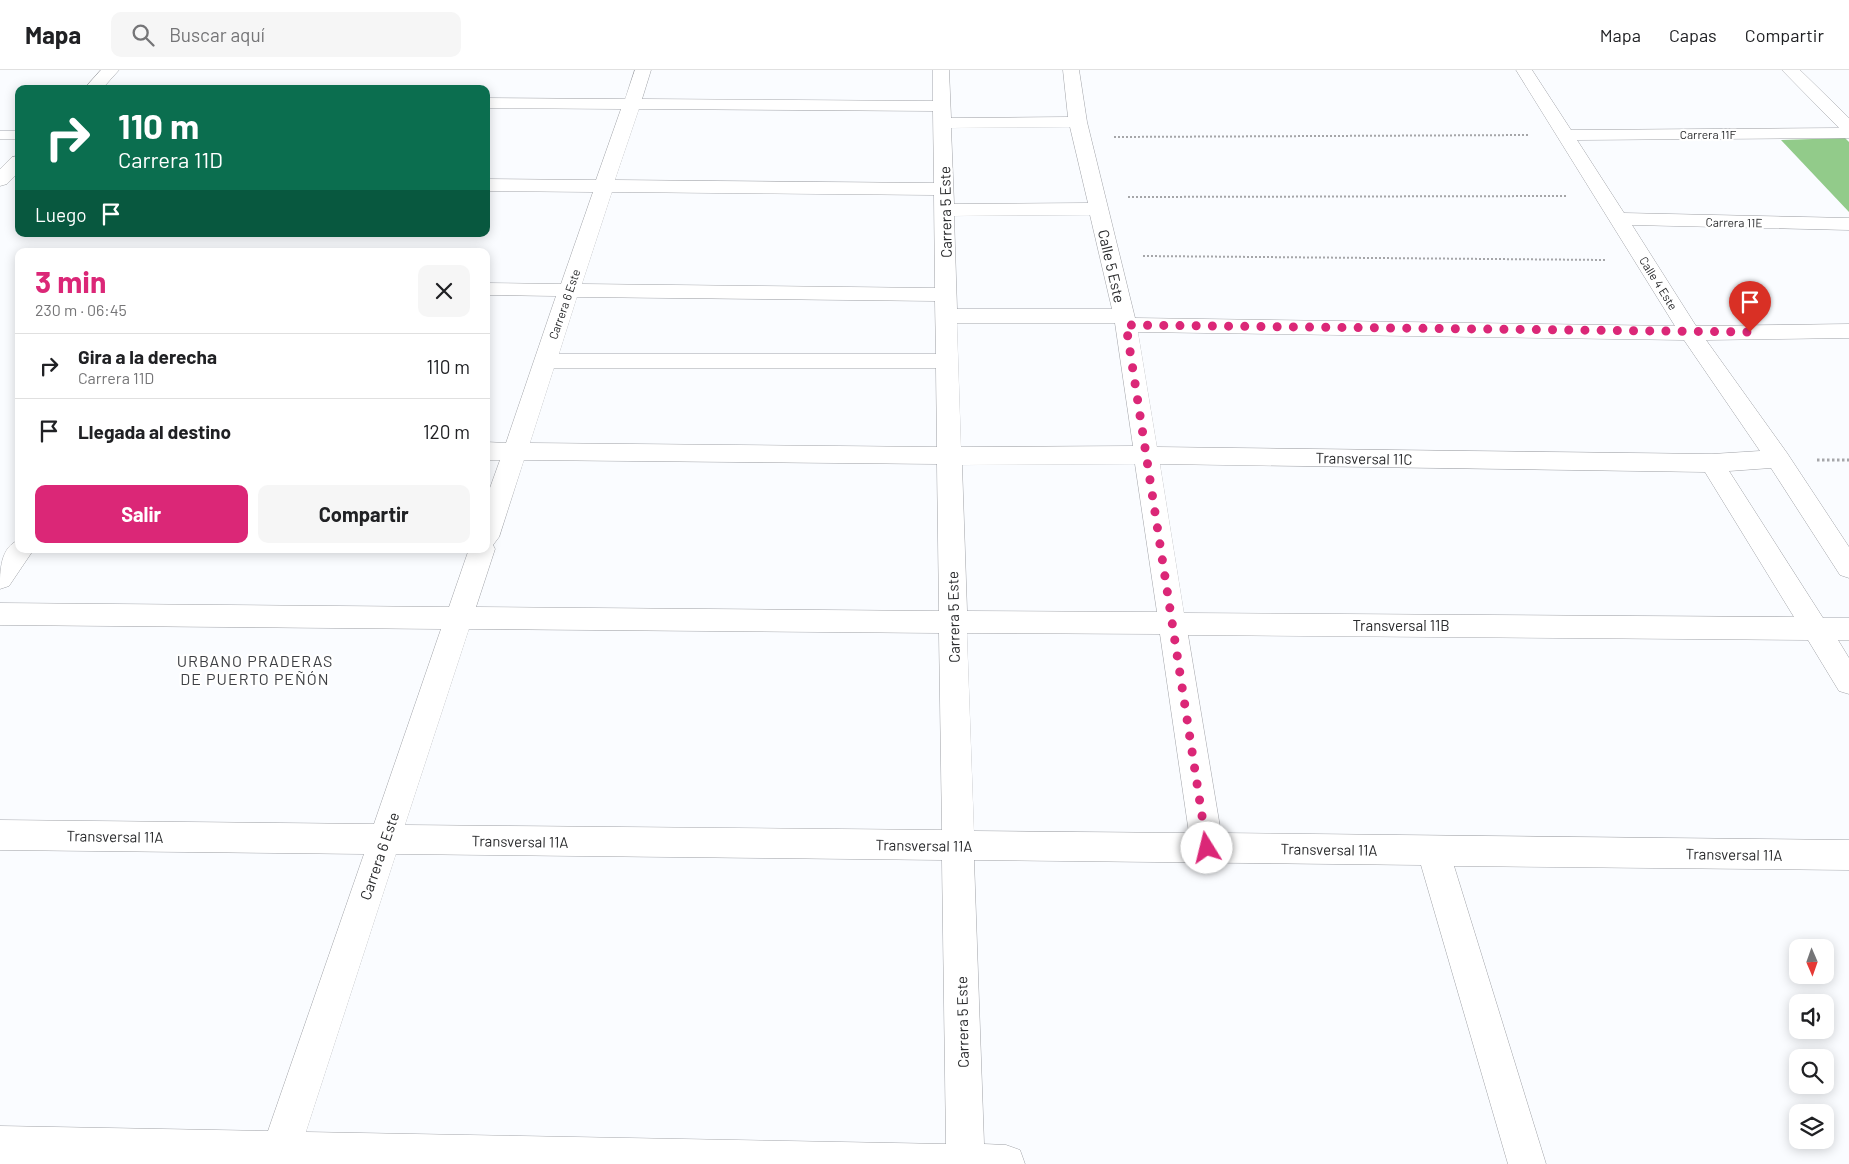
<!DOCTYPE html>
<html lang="es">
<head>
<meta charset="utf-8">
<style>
	:root { --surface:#fff; --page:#f6f6f6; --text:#202124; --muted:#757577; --line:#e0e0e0; --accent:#db2777 }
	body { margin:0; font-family:Barlow,sans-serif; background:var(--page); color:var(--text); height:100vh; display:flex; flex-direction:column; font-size:19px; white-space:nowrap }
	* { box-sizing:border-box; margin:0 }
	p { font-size:16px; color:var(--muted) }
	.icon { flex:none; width:28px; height:28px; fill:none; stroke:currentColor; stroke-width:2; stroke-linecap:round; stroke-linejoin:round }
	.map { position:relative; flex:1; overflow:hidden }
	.side { position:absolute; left:15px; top:178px; width:475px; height:305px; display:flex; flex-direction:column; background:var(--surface); border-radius:10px; box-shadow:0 2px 12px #0003 }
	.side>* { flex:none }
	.guide { position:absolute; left:15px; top:15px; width:475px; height:152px; border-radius:10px; box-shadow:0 2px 12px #0003; background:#0b6e4f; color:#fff; overflow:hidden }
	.needle { width:32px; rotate:178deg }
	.buttons { position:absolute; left:1789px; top:869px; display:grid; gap:10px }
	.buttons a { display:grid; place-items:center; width:45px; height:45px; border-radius:10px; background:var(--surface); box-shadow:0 2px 12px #0003; font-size:25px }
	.pin { position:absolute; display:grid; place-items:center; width:42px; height:42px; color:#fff; margin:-51px -21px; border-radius:50% 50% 50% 0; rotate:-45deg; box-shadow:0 0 5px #0007 }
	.pin .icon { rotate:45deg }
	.me { position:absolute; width:55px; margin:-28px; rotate:351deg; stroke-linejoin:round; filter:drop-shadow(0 0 4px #0008) }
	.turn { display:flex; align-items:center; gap:18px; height:105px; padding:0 20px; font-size:22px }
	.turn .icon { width:65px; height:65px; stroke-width:2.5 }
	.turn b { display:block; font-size:35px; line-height:42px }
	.then { display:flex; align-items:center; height:48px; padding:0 20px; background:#0003; gap:10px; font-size:19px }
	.round { display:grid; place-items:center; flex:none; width:52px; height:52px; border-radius:10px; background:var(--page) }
	.head { display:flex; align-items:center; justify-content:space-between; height:85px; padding:0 20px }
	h1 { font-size:30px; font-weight:700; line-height:38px; color:var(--accent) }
	.cta { display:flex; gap:10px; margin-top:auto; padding:10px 20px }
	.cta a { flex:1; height:58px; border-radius:10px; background:var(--accent); color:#fff; font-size:20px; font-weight:700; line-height:58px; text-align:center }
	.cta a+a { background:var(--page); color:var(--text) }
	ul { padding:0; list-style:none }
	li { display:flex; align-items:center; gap:15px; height:65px; padding:0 20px; border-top:1px solid var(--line) }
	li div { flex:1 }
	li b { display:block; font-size:19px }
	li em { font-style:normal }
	header { display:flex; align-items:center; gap:30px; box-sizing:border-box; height:70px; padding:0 25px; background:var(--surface); border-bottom:1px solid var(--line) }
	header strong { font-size:24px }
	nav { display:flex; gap:28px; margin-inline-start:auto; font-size:18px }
	.search { width:350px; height:45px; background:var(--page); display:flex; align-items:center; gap:12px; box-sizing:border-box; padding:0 18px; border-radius:10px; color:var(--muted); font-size:19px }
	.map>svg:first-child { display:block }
	.forest { fill:#92cb8a }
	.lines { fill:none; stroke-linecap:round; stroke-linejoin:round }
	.service-casing { stroke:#a1a3a8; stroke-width:1 }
	.minor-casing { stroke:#a1a3a8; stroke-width:1 }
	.path-far1 { stroke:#a5a6a9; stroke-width:2; stroke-dasharray:2 2; stroke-linecap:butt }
	.path { stroke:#a5a6a9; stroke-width:3; stroke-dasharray:2.5 2.5; stroke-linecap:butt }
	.service { fill:#fff; fill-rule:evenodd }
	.minor { fill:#fff; fill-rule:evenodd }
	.route { stroke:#db2777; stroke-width:9; stroke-dasharray:0 16.2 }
	.labels { text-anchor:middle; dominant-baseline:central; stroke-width:4.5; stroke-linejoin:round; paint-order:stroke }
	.far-street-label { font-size:12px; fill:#2a2b2d; stroke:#fff }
	.street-label { font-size:15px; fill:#2a2b2d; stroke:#fff }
	.neighbourhood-label { font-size:16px; letter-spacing:1px; fill:#3e4044; stroke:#fff }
</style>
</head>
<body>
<header>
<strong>Mapa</strong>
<div class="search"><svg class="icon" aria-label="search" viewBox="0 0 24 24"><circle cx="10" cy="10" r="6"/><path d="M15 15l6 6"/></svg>Buscar aquí</div>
<nav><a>Mapa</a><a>Capas</a><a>Compartir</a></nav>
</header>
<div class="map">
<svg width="1849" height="1094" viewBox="0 0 1849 1094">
	<rect width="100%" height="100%" fill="#fafcff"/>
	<path class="forest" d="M1845,68l4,4v70l-68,-72z"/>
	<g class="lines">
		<defs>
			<rect id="service" x="0" y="61" width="19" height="8"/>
			<g id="minor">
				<path d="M101,0h18l-17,19h-18z"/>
				<path d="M635,0h16l-9,29 291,2v-31h16l2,48 117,-1 -5,-47h16l8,52 48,196 540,8 -159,-256h16l39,60 268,-2 -57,-58h18l49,48v20l-272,2 47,73 225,5v12l-217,-5 64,101 153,-2v14l-143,2 81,113 62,94v31l-9,-3 -69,-107 -42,3 94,147h26v22h-11l11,18v36l-10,-3 -31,-51 -620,-5 33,198 628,7v30l-395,-4 92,298h-38l-87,-299 -447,-5 10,284 22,1 14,5 5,14h-1025v-38l268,5 96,-277 -364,-4v-30l374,4 67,-195 -441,-4v-22l449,4 20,-58h17v-50l14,-39h-14v-18l20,1 50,-147 -70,-1v-12l75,1 32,-92 -107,-1v-12l110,1 25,-71 -135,-1v-10l139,1zM639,39l294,2 1,72 -319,-3zM1070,57l18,76 -134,1 -3,-76zM612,122l322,3 1,93 -353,-4zM1090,145l22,94h-155l-3,-93zM577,227l358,4 1,53h-377zM957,253h158l18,123 -172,1zM1138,262l546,8 76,111 -48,3 -555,-7zM554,298h382l1,79 -407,-4zM524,390l413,4 2,147 -463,-4 19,-58 -2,-4 6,-8zM1135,394l22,148 -190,-1 -5,-146zM1160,394l545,8 89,145 -610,-4zM469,559l470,4 3,197 -537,-5zM967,563l193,1 29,199 -215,-2zM396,784l546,6 4,284 -640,-12z"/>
				<path d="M19,86v16l-12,12 -7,2v-17l12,-12z"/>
				<path d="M19,470v9h15l-25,37 -9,3c0,-18 0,-42 19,-49z"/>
			</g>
		</defs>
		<use href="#service" class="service-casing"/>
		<use href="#minor" class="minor-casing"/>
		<g class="path-far1">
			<path d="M1114,67l416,-2"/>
			<path d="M1128,127l439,-1"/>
			<path d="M1143,186l464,4"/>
		</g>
		<path class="path" d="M1817,390h32"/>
		<use href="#service" class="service"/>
		<use href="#minor" class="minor"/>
	</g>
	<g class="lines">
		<path class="route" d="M1207,778l-81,-523 624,7"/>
	</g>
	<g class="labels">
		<g class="far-street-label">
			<text x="1708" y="64">Carrera 11F</text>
			<text transform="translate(1734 152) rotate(1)">Carrera 11E</text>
			<text transform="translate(1659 213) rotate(58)">Calle 4 Este</text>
			<text transform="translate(564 234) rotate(-71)">Carrera 6 Este</text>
		</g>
		<g class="street-label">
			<text transform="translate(945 142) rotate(-91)">Carrera 5 Este</text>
			<text transform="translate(1112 196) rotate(77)">Calle 5 Este</text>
			<text transform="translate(1364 388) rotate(1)">Transversal 11C</text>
			<text transform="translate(953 547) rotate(-91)">Carrera 5 Este</text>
			<text x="1401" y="555">Transversal 11B</text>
			<text transform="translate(115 766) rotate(1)">Transversal 11A</text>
			<text transform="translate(520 771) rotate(1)">Transversal 11A</text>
			<text transform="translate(924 775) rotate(1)">Transversal 11A</text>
			<text transform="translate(1329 779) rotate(1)">Transversal 11A</text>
			<text transform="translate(1734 784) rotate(1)">Transversal 11A</text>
			<text transform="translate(379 786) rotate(-71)">Carrera 6 Este</text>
			<text transform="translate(962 952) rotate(-91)">Carrera 5 Este</text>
		</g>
		<g class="neighbourhood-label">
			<text x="255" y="590">URBANO PRADERAS<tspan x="255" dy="18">DE PUERTO PEÑÓN</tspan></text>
		</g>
	</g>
</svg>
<div class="buttons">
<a><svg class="needle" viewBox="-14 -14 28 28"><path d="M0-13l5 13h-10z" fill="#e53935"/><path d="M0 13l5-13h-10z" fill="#757577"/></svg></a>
<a><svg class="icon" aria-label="sound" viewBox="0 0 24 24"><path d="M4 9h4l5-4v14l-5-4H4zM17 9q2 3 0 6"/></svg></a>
<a><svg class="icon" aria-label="search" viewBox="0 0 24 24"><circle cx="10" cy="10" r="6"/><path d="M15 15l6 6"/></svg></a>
<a><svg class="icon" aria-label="layers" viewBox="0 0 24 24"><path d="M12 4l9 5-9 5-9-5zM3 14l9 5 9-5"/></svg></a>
</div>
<div class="pin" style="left:1750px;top:262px;background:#d93025"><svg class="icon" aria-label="arrive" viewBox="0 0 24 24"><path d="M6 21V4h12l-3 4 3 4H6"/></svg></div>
<svg class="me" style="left:1207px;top:778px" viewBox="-20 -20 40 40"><circle r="19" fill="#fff"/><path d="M0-13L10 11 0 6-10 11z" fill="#db2777"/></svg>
<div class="guide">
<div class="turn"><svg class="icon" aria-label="right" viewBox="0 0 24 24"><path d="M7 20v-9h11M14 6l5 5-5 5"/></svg><div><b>110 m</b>Carrera 11D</div></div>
<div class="then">Luego<svg class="icon" aria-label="arrive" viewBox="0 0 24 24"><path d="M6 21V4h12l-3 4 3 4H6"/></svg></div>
</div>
<section class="side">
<div class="head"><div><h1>3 min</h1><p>230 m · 06:45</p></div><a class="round"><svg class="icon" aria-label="close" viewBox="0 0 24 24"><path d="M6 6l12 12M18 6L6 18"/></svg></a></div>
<ul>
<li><svg class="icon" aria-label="right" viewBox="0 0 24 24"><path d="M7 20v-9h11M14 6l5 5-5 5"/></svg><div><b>Gira a la derecha</b><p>Carrera 11D</p></div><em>110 m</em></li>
<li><svg class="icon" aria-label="arrive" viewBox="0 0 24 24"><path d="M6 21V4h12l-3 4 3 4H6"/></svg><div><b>Llegada al destino</b></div><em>120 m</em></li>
</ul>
<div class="cta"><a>Salir</a><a>Compartir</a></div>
</section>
</div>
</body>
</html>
